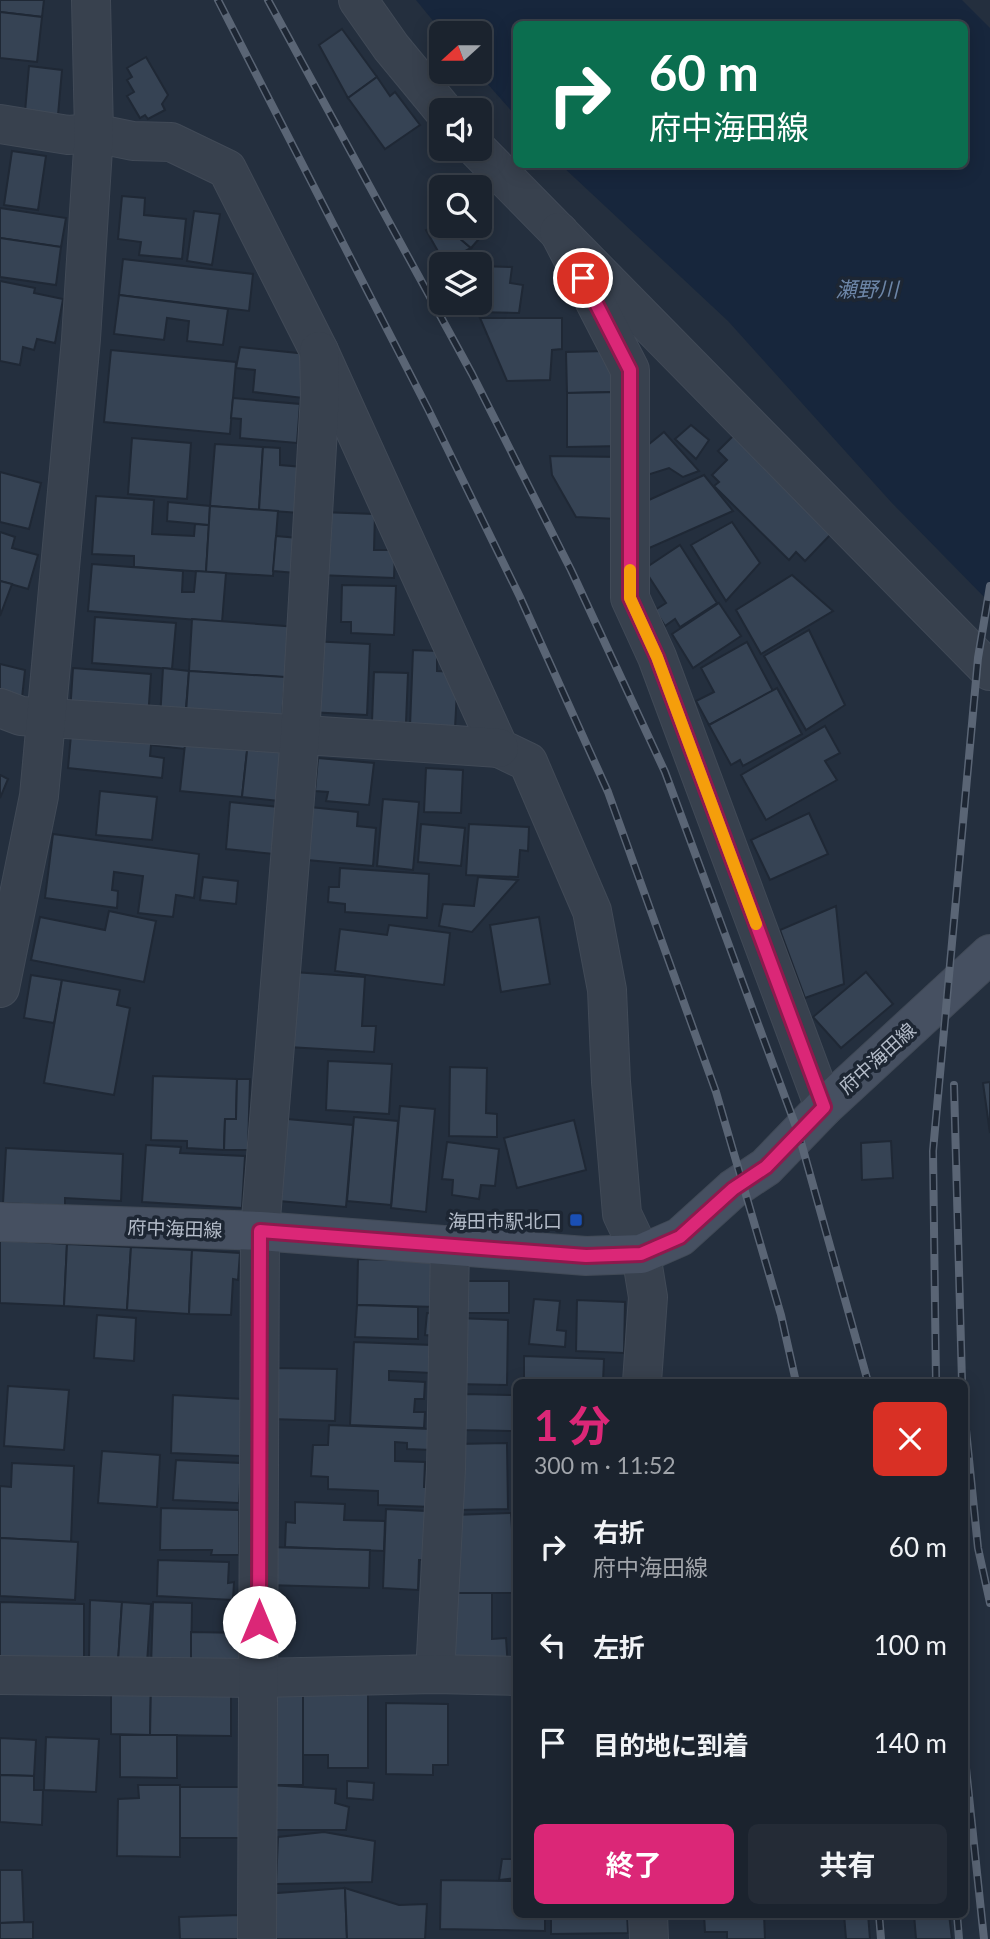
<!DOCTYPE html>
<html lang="ja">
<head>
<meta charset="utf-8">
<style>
	:root { --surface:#1b232e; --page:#242b36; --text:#f1f3f6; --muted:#a0a4aa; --line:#39404a; --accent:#db2777 }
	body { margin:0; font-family:Lato,"Noto Sans JP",sans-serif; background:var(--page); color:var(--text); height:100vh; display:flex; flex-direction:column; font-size:26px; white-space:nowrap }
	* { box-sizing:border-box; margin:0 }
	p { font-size:23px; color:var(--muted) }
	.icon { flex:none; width:38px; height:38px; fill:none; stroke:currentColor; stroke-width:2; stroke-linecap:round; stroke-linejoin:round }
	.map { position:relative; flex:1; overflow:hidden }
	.side { position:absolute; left:513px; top:1379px; width:455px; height:539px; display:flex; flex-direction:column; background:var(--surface); border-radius:10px; box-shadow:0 4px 18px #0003,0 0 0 2px var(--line) }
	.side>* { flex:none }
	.guide { position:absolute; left:513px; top:21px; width:455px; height:147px; border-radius:10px; box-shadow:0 4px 18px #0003,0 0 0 2px var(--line); background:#0b6e4f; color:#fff; overflow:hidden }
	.needle { width:46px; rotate:249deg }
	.fabs { position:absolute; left:429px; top:21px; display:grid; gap:14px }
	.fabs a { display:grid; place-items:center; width:63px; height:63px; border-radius:10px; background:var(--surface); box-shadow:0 4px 18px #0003,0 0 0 2px var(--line); font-size:35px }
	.pin { position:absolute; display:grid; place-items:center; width:60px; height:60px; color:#fff; margin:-30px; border:4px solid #fff; border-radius:50%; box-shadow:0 2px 7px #0007 }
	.me { position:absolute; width:77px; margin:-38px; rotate:0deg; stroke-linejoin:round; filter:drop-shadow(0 0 5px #0008) }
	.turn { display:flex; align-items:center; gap:24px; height:147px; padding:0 21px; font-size:32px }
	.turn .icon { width:91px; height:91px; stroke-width:2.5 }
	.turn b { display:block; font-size:49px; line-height:60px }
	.round { display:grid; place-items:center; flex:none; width:74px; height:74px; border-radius:10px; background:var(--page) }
	.overview { display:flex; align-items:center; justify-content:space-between; height:119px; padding:0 21px }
	h1 { font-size:42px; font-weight:700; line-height:52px; color:var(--accent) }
	.action { display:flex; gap:14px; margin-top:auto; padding:14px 21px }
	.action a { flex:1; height:80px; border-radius:10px; background:var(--accent); color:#fff; font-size:28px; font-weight:700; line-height:80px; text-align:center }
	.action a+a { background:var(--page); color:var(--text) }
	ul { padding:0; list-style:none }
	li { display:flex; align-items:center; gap:21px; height:98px; padding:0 21px }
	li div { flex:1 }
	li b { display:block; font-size:26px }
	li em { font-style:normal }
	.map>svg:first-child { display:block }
	.water { fill:#17263c }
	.building { fill:#364354; stroke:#1f2835; stroke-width:2 }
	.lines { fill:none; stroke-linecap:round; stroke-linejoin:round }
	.street-casing { stroke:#414a57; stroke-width:40 }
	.secondary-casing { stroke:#414a57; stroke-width:40 }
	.street { stroke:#38414e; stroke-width:38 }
	.secondary { stroke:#465061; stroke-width:38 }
	.rail-casing { stroke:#5a6575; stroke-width:8 }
	.rail { stroke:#1d2633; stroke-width:5; stroke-dasharray:16; stroke-linecap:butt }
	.route-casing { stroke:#8e194d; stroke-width:18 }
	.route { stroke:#db2777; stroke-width:12 }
	.slow { stroke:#f59e0b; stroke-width:12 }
	.transit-dot { fill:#1a4fb4; stroke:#1d2633; stroke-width:2.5 }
	.labels { text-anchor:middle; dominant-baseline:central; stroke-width:7; stroke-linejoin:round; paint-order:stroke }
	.street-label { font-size:19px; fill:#b4bcc9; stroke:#1d2633 }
	.poi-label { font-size:19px; fill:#b4bcc9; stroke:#1d2633; text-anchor:end }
	.water-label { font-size:21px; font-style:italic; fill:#6d86a8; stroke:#1d2633 }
</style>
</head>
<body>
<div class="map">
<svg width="990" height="1939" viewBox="0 0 990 1939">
	<rect width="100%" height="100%" fill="#242f3e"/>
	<path class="water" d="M416,0h546l28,28v575l-99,-101 -163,-181 -167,-156 403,-1v-140h-448v92l-39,-44 3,-39h-37z"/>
	<g class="building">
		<path d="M0,0h44l-2,17 -42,-5z"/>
		<path d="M0,12l42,5 -5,45 -37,-4z"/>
		<path d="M342,29l35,48 -29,21 -29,-53z"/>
		<path d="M146,57l22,38 -6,9 3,6 -17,9 -3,-4 -5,3 -13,-22 7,-4 -7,-12 5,-3 -5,-9z"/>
		<path d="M29,66l33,4 -4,45 -33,-3z"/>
		<path d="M377,77l13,19 5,-4 25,33 -35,24 -37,-51z"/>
		<path d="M12,151l34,5 -8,54 -34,-5z"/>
		<path d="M122,196l23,2 -1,17 42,4 -4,40 -43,-4 2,-13 -23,-3z"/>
		<path d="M0,208l66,10 -5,29 -61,-9z"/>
		<path d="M194,211l26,3 -8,51 -25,-4z"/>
		<path d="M441,225l4,1 26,22 -27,14 -18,-32z"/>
		<path d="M480,225l6,6 -15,17 -19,-16 5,-6z"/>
		<path d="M0,238l61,9 -5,38 -56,-8z"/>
		<path d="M123,259l130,15 -4,37 -130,-16z"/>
		<path d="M480,266l32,1 -2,16 13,2 -4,28 -46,-1 -4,-9h11z"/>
		<path d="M0,281l35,7 -1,5 29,6 -8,44 -18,-4 -3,11 -11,-3 -3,18 -20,-4z"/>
		<path d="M119,295l109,14 -5,36 -36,-4 2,-20 -22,-3 -3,22 -50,-6z"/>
		<path d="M480,318h82v31l-10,1 -2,30 -43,1z"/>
		<path d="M240,347l67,7 -4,44 -50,-6 2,-22 -19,-2z"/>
		<path d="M111,350l125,12 -6,72 -126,-12z"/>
		<path d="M606,351l13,41 -52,1 -1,-41z"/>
		<path d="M619,392l4,54 -56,1v-54z"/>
		<path d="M233,398l67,6 -3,39 -57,-5 1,-19 -10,-1z"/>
		<path d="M691,425l18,15 -13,19 -21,-20z"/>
		<path d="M664,432l35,39 -16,6 -14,-9 -25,8 -1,-27z"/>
		<path d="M733,436l99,97 -27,28 -9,-9 -7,8 -75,-74 5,-4 -7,-7 15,-15 -9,-9z"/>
		<path d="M132,438l59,5 -4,56 -59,-5z"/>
		<path d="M215,444l48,3 -4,63 -49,-4z"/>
		<path d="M263,447l17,1v17l23,2 -3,46 -41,-3z"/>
		<path d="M550,456l72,1 -5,62 -41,-2 -24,-42z"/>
		<path d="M0,472l41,11 -12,46 -29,-7z"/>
		<path d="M704,475l29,36 -95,42 2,-49z"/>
		<path d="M96,496l58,4 -2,34 42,2 1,-12 14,1 -3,47 -72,-5v-11l-42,-2z"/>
		<path d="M168,502l42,4 -1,19 -42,-4z"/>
		<path d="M210,506l68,5 -5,65 -67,-4z"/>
		<path d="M320,512l55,2 -1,36h21l-1,28 -76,-3z"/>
		<path d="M732,522l28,41 -34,38 -35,-56z"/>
		<path d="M0,532l15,5 -3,11 26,7 -10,34 -28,-8z"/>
		<path d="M276,536l22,2 -2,35 -23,-2z"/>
		<path d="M680,545l37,58 -37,24 -5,-8 -10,7 -10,-16 11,-7 -22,-34z"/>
		<path d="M92,564l91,7 -1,21h12l2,-21 30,2 -4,49 -134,-11z"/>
		<path d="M792,575l41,36 -72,43 -25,-44z"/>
		<path d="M0,581l12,3 -12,32z"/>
		<path d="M342,585l54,1 -2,49 -43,-2v-11h-10z"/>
		<path d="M719,603l22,33 -48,32 -21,-34z"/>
		<path d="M95,617l81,6 -4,46 -80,-6z"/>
		<path d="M192,619l106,8 -4,51 -105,-7z"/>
		<path d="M809,630l36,75 -39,25 -42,-74z"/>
		<path d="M310,641l60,3 -3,71 -59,-3z"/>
		<path d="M747,642l26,49 -64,34 -13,-24 18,-9 -13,-24z"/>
		<path d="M413,650l24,1v20l21,1 -3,56 -45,-2z"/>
		<path d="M0,664l25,6 -4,37 -21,-8z"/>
		<path d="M73,668l78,6 -3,45 -78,-6z"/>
		<path d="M163,668l26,3 -4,50 -25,-2z"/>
		<path d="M189,671l96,6 -3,41 -96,-6z"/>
		<path d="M374,672l34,1 -2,50 -34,-2z"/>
		<path d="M777,688l25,46 -59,32 -3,-6 -9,5 -22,-40z"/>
		<path d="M72,724l114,11 -1,14 -34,-4 -1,11 14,2 -2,20 -94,-10z"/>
		<path d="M825,726l15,27 -15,8 12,19 -71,40 -25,-45z"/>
		<path d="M186,735l62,7 -6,55 -62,-6z"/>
		<path d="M248,742l36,4 -5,55 -37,-4z"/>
		<path d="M318,758l56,5 -5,42 -43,-4 2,-9 -13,-1z"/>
		<path d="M426,768l37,2 -2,43 -37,-1z"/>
		<path d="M0,775l8,4 -8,19z"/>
		<path d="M100,791l57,6 -5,43 -56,-5z"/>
		<path d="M383,799l36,3 -6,68 -36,-4z"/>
		<path d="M230,802l49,5 -5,47 -48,-5z"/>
		<path d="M300,806l58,6 -1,14 19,2 -3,38 -77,-7z"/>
		<path d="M809,813l19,41 -58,26 -19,-40z"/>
		<path d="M421,824l44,4 -4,38 -43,-4z"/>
		<path d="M469,824l60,3 -1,24 -8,-1 -2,27 -52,-2z"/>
		<path d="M53,834l146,20 -5,44 -18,-3 -3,22 -35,-4 5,-37 -29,-4 -2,18 6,1 -1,17 -72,-10z"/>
		<path d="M340,868l89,6 -2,44 -82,-6v-8l-17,-2 1,-15h10z"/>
		<path d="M203,877l35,4 -2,23 -36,-4z"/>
		<path d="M478,877l40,3 -46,52 -33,-6 4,-22 31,2z"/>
		<path d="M836,906l8,78 -39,14 -25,-68z"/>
		<path d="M109,911l47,10 -12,61 -113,-22 9,-43 65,13z"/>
		<path d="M539,917l11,67 -49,8 -11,-67z"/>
		<path d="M389,925l61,8 -6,52 -109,-14 5,-42 47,6z"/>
		<path d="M293,972l72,5 -3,49h14l-2,26 -86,-5z"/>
		<path d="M866,972l27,32 -52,44 -28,-31z"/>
		<path d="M31,975l31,5 -8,43 -30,-5z"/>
		<path d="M62,980l58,10 -3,15 13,3 -16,87 -70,-12z"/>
		<path d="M328,1061l64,3 -3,50 -63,-4z"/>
		<path d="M450,1067l37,1 -1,45 11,1v23l-48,-1z"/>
		<path d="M153,1076l84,3 -1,40h-11l-1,31 -37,-2v-7l-36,-1z"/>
		<path d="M237,1079h13l-2,71h-24l1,-31h11z"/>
		<path d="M990,1082v51l-7,-50z"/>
		<path d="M400,1106l35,3 -9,103 -35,-4z"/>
		<path d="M354,1117l44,4 -7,84 -44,-4z"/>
		<path d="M287,1119l66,6 -7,82 -67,-6z"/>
		<path d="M574,1120l12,50 -69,18 -13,-50z"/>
		<path d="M891,1141l2,37 -31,2 -1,-37z"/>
		<path d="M447,1142l52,7 -4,37 -14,-1 -2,14 -27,-4 1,-15 -11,-1z"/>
		<path d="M146,1145l35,2 -1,6 65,3 -3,52 -100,-6z"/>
		<path d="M6,1148l117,6 -2,47 -56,-3v8l-62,-3z"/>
		<path d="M0,1240l67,4 -3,62 -64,-3z"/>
		<path d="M67,1244l64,3 -4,63 -63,-4z"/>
		<path d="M131,1247l61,3 -3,64 -62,-4z"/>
		<path d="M192,1250l48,3 -2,27 -5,-1 -2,36 -42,-1z"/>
		<path d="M358,1259l81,2 -1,46 -81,-2z"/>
		<path d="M452,1281h57v32h-58z"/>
		<path d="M534,1299l26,2 -3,29 9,1 -1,16 -36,-3z"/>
		<path d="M577,1300l48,2 -1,51 -48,-2z"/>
		<path d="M357,1305l61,2v32l-63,-2z"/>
		<path d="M427,1313l12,1 -3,22 -11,-1z"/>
		<path d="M97,1315l39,3 -2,43 -40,-3z"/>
		<path d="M457,1318l51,2 -1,65 -52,-1z"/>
		<path d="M354,1342l78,3v28l-43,-2v9l36,2 -1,17h-9l-1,13h11l-1,16 -74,-3z"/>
		<path d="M524,1356l80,3 -1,23h-79z"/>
		<path d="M272,1368l65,1 -2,52 -64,-2z"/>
		<path d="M8,1386l61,4 -5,60 -60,-4z"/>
		<path d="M464,1394l49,1 -1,36 -48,-1z"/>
		<path d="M173,1395l70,4 -2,57 -70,-3z"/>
		<path d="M329,1425l102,4v21l-24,-1v-6l-12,-1v19l30,1 -1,25h9l-1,20 -54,-2v-14l-50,-2v-12l-17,-1 2,-31h15z"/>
		<path d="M507,1443l1,66 -50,1 -1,-66z"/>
		<path d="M102,1451l58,4 -3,52 -59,-4z"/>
		<path d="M176,1460l65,3 -2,40 -66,-3z"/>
		<path d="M12,1463l62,3 -3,76 -71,-4v-52l11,1z"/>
		<path d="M295,1502l50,2 -1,16 41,1 -1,30 -99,-4 1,-25 9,1z"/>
		<path d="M161,1508l78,2v45h-28l1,-5h-52z"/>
		<path d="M386,1509l40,2 4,49h-11l-1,30 -35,-2z"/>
		<path d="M511,1513l5,80h-65l2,-78z"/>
		<path d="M0,1538l78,4 -3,58 -75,-4z"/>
		<path d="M268,1547l102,3 -1,38 -102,-3z"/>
		<path d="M158,1560l71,2 -1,21 6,-1 -1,18 -76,-4z"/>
		<path d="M451,1593h41v46l14,-1 2,30 -60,-2z"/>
		<path d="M90,1600l32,2 -4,60 -29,-2z"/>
		<path d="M0,1602l84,2v59l-84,-3z"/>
		<path d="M122,1602l29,2 -4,59 -29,-1z"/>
		<path d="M153,1602l39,1 -1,65 -40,-1z"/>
		<path d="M191,1632l55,1 -1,37 -54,-2z"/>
		<path d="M111,1684l40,1 -1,50 -39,-1z"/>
		<path d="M151,1685l80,1v50l-81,-1z"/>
		<rect x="266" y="1688" width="37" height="97"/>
		<path d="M303,1688h65v80h-40v-13h-25z"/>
		<path d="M386,1703l62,1v61h-15v10l-47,-1z"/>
		<path d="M120,1735h57v43l-57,-1z"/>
		<path d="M46,1737l53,2 -3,53 -52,-2z"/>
		<path d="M0,1738l36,2 -2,36 -34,-1z"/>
		<path d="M0,1775l34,1v14h9l-1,35 -42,-3z"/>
		<path d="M347,1781l27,2 -1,17 -26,-2z"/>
		<path d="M138,1785h42v72l-63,-1 1,-57 21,-1z"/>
		<path d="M269,1785l67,4 -1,14 14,4 -3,23h-78z"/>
		<path d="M180,1787h61l1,51h-62z"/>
		<path d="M324,1832l51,9 -3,41 -96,2 2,-47z"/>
		<path d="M502,1859h14v19l-17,2z"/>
		<path d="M0,1870h22l2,52 -24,1z"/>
		<path d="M441,1880l75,1v33h29v17l-105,-2z"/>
		<path d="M345,1888l2,51h-81l-2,-45z"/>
		<path d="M345,1888l54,17 28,-1 -2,35h-78z"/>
		<path d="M551,1914h76l1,19 -77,1z"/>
		<path d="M704,1914h60l1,25h-38v-7h-22z"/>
		<path d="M844,1914h24l2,25h-24z"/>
		<path d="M914,1914h35l3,25h-36z"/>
		<path d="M240,1915l1,24h-61l-1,-22z"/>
		<path d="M33,1922v17h-33v-16z"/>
	</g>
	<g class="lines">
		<defs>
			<g id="street">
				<path d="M358,0l33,47 52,63"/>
				<path d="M0,124l68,11 26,-2 39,8 38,1 56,27 92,182 180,397 29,14 64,149 15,79 4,92 11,132 19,40 7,43 -6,85"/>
				<path d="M477,149l513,522"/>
				<path d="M559,232l71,138v228l27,59 167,450"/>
				<path d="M0,708l21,8 478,32"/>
				<path d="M0,988l39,-192 42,-457 13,-206 -3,-133"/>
				<path d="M435,1674l11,-205 4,-224"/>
				<path d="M0,1675l258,3 177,-4 81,2"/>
				<path d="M648,1914l1,25"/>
				<path d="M257,1939l3,-708 40,-495 20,-341 -1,-44"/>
			</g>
			<path id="secondary" d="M0,1222l260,9 326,25 55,-2 39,-17 53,-48 33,-22 58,-60 166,-153"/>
		</defs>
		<use href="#street" class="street-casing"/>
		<use href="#secondary" class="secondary-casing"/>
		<use href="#street" class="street"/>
		<use href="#secondary" class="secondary"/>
		<defs>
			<g id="rail">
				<path d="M218,0l210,409 92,188 88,195 108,300 65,223 15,67"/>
				<path d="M268,0l204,374 99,196 94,202 134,363 69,247"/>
				<path d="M954,1085l8,297"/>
				<path d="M936,1382l-3,-231 45,-493 12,-72"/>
				<path d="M964,1410l14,138 12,55"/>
				<path d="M964,1749l20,190"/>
				<path d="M879,1914l2,25"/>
				<path d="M957,1914l2,25"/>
			</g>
		</defs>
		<use href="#rail" class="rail-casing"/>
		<use href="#rail" class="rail"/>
	</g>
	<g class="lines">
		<defs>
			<path id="route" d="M259,1622l1,-391 326,25 55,-2 39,-17 53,-48 33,-22 58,-60 -167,-450 -27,-59v-228l-47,-92"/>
		</defs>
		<use href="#route" class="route-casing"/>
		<use href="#route" class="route"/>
		<path class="slow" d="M630,570v28l27,59 99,267"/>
	</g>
	<rect class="transit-dot" x="569" y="1213" width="14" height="14" rx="3.5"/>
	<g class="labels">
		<g class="street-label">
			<text transform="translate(877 1058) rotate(-42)">府中海田線</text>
			<text transform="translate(175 1228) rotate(2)">府中海田線</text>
		</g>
		<g class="poi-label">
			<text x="562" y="1220">海田市駅北口</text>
		</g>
		<g class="water-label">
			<text x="867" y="288">瀬野川</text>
		</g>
	</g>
</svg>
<div class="fabs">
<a><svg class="needle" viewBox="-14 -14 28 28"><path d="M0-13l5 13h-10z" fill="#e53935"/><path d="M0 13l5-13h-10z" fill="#a0a4aa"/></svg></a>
<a><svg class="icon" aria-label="sound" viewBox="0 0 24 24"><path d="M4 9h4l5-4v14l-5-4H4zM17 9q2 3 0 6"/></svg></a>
<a><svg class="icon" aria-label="search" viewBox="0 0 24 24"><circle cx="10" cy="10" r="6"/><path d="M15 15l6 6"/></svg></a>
<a><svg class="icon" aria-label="layers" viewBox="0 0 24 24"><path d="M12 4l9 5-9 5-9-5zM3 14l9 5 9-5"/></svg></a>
</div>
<div class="pin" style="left:583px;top:278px;background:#d93025"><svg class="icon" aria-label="arrive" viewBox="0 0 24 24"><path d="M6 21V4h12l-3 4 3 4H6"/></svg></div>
<svg class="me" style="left:259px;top:1622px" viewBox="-20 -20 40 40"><circle r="19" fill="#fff"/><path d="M0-13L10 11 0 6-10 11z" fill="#db2777"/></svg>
<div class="guide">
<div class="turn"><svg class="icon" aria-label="right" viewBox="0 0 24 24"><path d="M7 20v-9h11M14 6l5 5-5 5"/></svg><div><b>60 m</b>府中海田線</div></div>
</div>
<section class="side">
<div class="overview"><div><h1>1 分</h1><p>300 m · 11:52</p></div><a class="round" style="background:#d93025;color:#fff"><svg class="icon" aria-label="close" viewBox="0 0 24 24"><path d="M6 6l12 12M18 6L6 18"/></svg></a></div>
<ul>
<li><svg class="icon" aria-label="right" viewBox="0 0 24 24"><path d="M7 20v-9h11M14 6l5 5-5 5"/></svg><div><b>右折</b><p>府中海田線</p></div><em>60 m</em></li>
<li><svg class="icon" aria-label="left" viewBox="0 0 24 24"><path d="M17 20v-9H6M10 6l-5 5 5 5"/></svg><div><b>左折</b></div><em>100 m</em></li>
<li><svg class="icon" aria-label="arrive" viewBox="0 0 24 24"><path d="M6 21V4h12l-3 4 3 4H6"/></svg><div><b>目的地に到着</b></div><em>140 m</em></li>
</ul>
<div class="action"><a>終了</a><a>共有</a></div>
</section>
</div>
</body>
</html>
